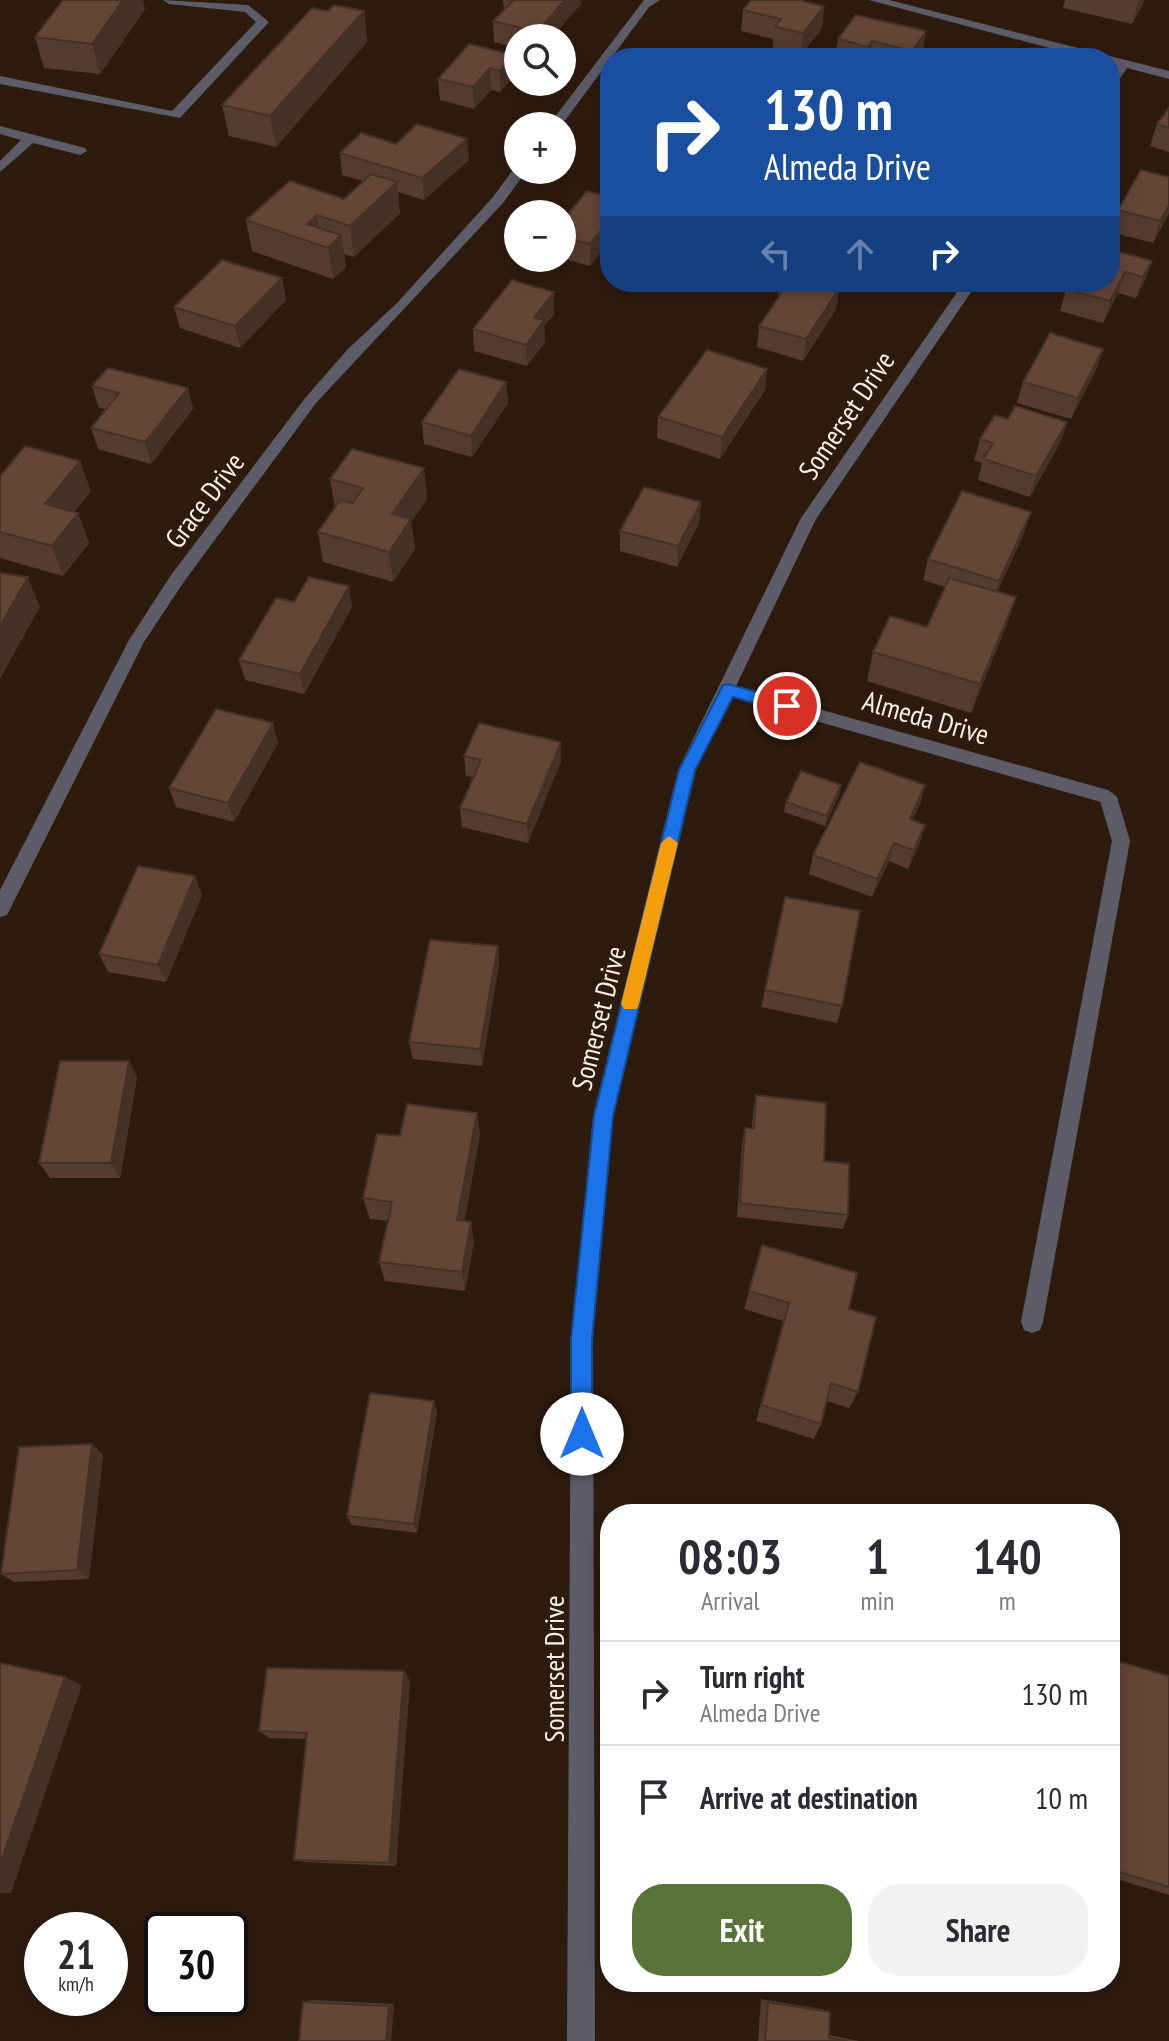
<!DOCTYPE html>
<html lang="en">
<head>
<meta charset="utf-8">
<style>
	:root { --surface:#fff; --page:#f2f2f3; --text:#2b2b33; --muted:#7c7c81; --line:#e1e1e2; --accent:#58743a }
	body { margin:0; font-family:"PT Sans Narrow",sans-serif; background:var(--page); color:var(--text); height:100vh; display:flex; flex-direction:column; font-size:30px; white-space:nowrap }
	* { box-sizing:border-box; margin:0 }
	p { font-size:26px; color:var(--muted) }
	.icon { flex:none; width:44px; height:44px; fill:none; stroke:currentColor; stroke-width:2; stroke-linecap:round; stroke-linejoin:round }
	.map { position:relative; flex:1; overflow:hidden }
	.details { position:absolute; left:600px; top:1504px; width:520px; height:488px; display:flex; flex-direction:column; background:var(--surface); border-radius:32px; box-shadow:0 4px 20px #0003 }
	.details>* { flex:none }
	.top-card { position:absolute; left:600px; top:48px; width:520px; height:244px; border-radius:32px; box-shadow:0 4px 20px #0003; background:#1a4fa0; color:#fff; overflow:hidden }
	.fabs { position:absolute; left:504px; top:24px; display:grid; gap:16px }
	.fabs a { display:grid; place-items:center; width:72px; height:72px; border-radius:50%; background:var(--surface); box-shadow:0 4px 20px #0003; font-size:40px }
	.speed { position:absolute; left:24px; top:1912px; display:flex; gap:16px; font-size:40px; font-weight:700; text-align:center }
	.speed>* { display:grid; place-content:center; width:104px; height:104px; border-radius:50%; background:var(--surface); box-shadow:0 4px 20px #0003; line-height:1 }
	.speed small { font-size:20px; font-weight:400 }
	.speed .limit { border:4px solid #111; border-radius:12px; background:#fff; color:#111 }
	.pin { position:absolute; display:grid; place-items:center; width:68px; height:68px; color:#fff; margin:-34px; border:4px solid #fff; border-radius:50%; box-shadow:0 2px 8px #0007 }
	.me { position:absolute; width:88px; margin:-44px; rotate:0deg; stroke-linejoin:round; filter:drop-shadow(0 0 6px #0008) }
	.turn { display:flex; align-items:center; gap:28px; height:168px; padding:0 32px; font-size:36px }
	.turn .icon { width:104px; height:104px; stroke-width:2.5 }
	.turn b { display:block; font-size:56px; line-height:68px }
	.lanes { display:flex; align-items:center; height:76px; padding:0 32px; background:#0003; justify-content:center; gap:40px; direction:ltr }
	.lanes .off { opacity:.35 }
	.eta { display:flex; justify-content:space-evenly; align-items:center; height:136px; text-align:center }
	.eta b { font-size:48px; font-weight:700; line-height:56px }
	.button { display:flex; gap:16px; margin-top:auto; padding:16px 32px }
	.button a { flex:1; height:92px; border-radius:32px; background:var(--accent); color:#fff; font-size:32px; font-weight:700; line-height:92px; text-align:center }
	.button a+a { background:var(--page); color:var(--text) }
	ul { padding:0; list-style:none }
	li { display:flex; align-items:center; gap:24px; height:104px; padding:0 32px; border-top:2px solid var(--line) }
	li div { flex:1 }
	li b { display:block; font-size:30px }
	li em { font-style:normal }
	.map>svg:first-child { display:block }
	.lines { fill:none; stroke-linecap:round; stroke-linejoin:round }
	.lane { fill:#5d5c69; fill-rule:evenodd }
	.street { fill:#5d5c69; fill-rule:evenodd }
	.wall { fill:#563c2e }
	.shaded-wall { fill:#463126 }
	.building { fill:#644636; stroke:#463126; stroke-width:2 }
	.route { fill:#1a73e8; stroke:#114b97; stroke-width:2 }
	.slow { fill:#f59e0b }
	.labels { text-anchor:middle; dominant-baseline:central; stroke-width:8; stroke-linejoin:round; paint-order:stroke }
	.street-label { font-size:28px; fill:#fdf0e7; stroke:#2d1b0d }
</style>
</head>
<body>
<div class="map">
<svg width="1169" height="2041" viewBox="0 0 1169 2041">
	<rect width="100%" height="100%" fill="#2d1b0d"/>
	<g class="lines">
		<g class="lane">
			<path d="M163,0l85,5 21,17 -89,96 -180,-34v-8l172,35 84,-89 -11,-10 -76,-8z"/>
			<path d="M0,126l85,22 2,3 -7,4 -47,-12 -33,29v-11l21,-21 -21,-6z"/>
			<path d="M1108,790l9,7 13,44 -87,481 -3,8 -8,3 -8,-3 -3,-8 91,-481 -13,-44z"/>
		</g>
		<g class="street">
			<path d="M644,0h16l-11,7 -88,119h-13z"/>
			<path d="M869,0h20l280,71v8l-42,-11 -13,19 -4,1v-13l7,-10 -7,-1v-6h-23z"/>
			<path d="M515,167l12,3 -24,33 -187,200 -133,180 -39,59 -137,273 -7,2v-27l129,-250 42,-65 135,-178 41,-47 51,-48 95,-105z"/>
			<path d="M964,282h14l-162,237 -80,167 372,104 9,7 -9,7 -377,-107 -35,73 -83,346 -20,223 2,702h-28l4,-702 22,-223 85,-346 123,-252z"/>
		</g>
	</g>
	<g class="wall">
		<path d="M503,0h78v4l-30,34h-33v10l-24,-6 -1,-21 11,-11z"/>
		<path d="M1065,0h79l-2,6 -10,18 -69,-16z"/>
		<path d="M824,6l-2,22 -21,27 -28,-7v-9l-32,-8 2,-21z"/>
		<path d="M145,9l-45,65 -56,-6 -9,-31z"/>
		<path d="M328,11h36l3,31 -91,105 -47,-11 -7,-31z"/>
		<path d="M856,15l67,37 -4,6h-84l3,-19z"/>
		<path d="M469,44l45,32 -14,16 -9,-2 -17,19 -34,-9 -2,-21z"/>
		<path d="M1169,108v44l-19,-6 7,-22z"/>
		<path d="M396,144l73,16 -45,40 -26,-8 2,21 -46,44 -10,-3 2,13 -13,12 -81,-28 -6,-31 98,-21 19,-18 -21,-6 -2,-22z"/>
		<path d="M610,197v43l-20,26 -29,-8h1v-37z"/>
		<path d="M1118,210l51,3 -16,30 -42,-11z"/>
		<path d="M1110,249l42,12 -8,21 -8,16 -18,-5 -15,30 -43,-12 6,-22z"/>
		<path d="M282,278l4,22 -46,48 -60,-20 -6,-21z"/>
		<path d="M779,289l57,20 -33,52 -46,-14 2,-21 19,-27z"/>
		<path d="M554,292v22l-10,12 1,16 -18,24 -53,-15 -1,-22z"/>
		<path d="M1103,349l-7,21 -25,49 -54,-16 6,-21z"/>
		<path d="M767,369l-2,21 -45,69 -63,-21 1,-21z"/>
		<path d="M506,382l2,21 -36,54 -48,-13 -2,-22z"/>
		<path d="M92,386l96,2 5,21 -42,55 -53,-15 -7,-21 15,-19 -7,-1z"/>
		<path d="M1008,419l59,3 -7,21 -30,54 -52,-17 4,-17 -8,-3 6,-21z"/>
		<path d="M0,476l91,15 -17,21 4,1 11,30 -26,33 -63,-18z"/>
		<path d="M330,479l97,20 -16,23 4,27 -22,33 -70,-20 -5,-30 17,-25z"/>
		<path d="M701,502l-2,21 -22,44 -57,-16v-20z"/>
		<path d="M1031,512l-7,21 -27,58 19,6 -10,29 -35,87 -104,-32 6,-29 54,-25 18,-40 -22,-7 5,-21z"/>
		<path d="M352,607l-48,87 -59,-14 -6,-20z"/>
		<path d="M278,743l-44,79 -58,-15 -7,-19z"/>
		<path d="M464,756l97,5 -33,82 -66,-16 -2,-19 13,-31 -7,-1z"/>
		<path d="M925,785l-5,19 -8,16 8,23 -12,26 -19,-8 -17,36 -63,-23 4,-19z"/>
		<path d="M839,795l-14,31 -41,-14 2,-10z"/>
		<path d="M202,895l-36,87 -58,-10 -9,-18z"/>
		<path d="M498,946l1,18 -17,102 -69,-7 -4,-17z"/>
		<path d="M765,990l77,16 -5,17 -76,-16z"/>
		<path d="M129,1061l8,16 -17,101h-70l-11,-15z"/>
		<path d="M756,1095l68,66 24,54 -5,14 -106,-12 5,-73 3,-16 7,1 1,-18z"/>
		<path d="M477,1113l3,22 -16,86 10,21 -9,49 -80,-10 -6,-19 9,-41 -18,-2 -7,-21 37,-62z"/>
		<path d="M762,1245l87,64 9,83 -9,16 -22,-7 -6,23 -7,15 -58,-18 27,-100 -39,-12z"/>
		<path d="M437,1412l-20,121 -65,-8 -5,-9z"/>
		<path d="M92,1444l11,11 -14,124 -75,3 -13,-8z"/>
		<path d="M1110,1659l59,17v219l-59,-18z"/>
		<path d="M410,1680l-14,186 -92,-4 -10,-2 12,-121 -36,-1 -11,-7z"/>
		<path d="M761,1999l60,10 9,3 -1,23 30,6h-101z"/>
		<path d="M311,2000l83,4 -3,37h-92l4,-39z"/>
	</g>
	<g class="shaded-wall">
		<path d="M123,0h20l2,9 -45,65 -8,-30z"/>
		<path d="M565,0h16v4l-30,34h-14v-6z"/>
		<path d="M1139,0h5l-2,6 -10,18z"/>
		<path d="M824,6l-2,22 -21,27 2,-22z"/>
		<path d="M364,11l3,31 -91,105 -6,-31z"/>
		<path d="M926,31l-3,21 -4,6h-8l1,-7z"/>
		<path d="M872,41l-2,17h-3l1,-11z"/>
		<path d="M514,55v21l-14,16v-21z"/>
		<path d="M490,68l1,22 -17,19 -1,-22z"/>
		<path d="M467,139l2,21 -45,40 -2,-22z"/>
		<path d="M397,182l3,31 -46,44 -4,-31z"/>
		<path d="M1169,205v8l-16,30 7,-22z"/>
		<path d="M317,215l5,31 -15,-22z"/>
		<path d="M610,219v21l-20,26v-22z"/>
		<path d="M341,235l5,32 -13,12 -5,-31z"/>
		<path d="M1152,261l-8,21 -8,16 7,-21z"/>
		<path d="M1125,272l-7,21 -15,30 7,-22z"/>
		<path d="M282,278l4,22 -46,48 -5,-22z"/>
		<path d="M840,287l-4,22 -33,52 3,-22z"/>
		<path d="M554,292v22l-10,12 1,16 -18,24 -1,-21 8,-27z"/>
		<path d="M1103,349l-7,21 -25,49 7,-21z"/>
		<path d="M767,369l-2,21 -45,69 2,-22z"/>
		<path d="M506,382l2,21 -36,54 -1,-21z"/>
		<path d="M188,388l5,21 -42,55 -6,-22z"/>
		<path d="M1067,422l-7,21 -30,54 6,-21z"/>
		<path d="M80,461l11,30 -35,43 -11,-30z"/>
		<path d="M424,468l3,31 -16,23 4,27 -22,33 -4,-30 3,-38z"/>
		<path d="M701,502l-2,21 -22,44 1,-21z"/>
		<path d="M1031,512l-7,21 -31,69 6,-21z"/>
		<path d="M78,513l11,30 -26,33 -11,-30z"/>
		<path d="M28,577l12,30 -40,72v-53z"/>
		<path d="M349,586l3,21 -48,87 -4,-20z"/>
		<path d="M1016,597l-10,29 -35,87 9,-29z"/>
		<path d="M273,723l5,20 -44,79 -6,-19z"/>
		<path d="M561,742v19l-33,82 -1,-19z"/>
		<path d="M841,785l-2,10 -14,31 2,-10z"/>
		<path d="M925,785l-5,19 -16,34 6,-19z"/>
		<path d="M925,825l-5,18 -12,26 6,-19z"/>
		<path d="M894,843l-5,18 -17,36 5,-18z"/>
		<path d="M195,876l7,19 -36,87 -8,-17z"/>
		<path d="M498,946l1,18 -17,102 -2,-17z"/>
		<path d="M129,1061l8,16 -17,101 -9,-15z"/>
		<path d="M477,1113l3,22 -19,106 -4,-21z"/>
		<path d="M471,1222l3,20 -9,49 -3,-19z"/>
		<path d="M434,1401l3,11 -20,121 -3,-9z"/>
		<path d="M92,1444l11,11 -14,124 -12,-9z"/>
		<path d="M404,1671l6,9 -14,186 -7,-3z"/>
		<path d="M65,1677l17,8 -71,208h-11v-29z"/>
		<path d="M394,2004l-3,37h-5l3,-35z"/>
	</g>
	<g class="building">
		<path d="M63,0h60l-31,44 -57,-7z"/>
		<path d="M510,0h55l-28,32 -44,-11 20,-20z"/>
		<path d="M751,0h47l26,6 -21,27 -28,-6 6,-8 -38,-9z"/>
		<path d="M334,5l30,6 -94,105 -48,-11 90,-97 16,3z"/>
		<path d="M856,15l70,16 -14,20 -40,-10 -4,6 -30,-8z"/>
		<path d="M469,44l45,11 -14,16 -10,-3 -17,19 -35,-8z"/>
		<path d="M962,49l32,9h-39z"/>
		<path d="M1169,108v20l-12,-4z"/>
		<path d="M417,124l50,15 -45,39 -82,-25 21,-20 35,11z"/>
		<path d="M1141,170l28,7v28l-9,16 -42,-11z"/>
		<path d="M371,174l26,8 -47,44 -33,-11 -10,9 34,11 -13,13 -82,-28 44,-39 54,18z"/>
		<path d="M587,191l23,6v22l-20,25 -28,-7v-16z"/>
		<path d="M1110,249l42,12 -9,16 -18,-5 -15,29 -44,-12 4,-7h40z"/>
		<path d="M222,260l60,18 -47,48 -61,-19z"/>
		<path d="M512,280l42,12 -20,26 10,2 -18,25 -53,-16z"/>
		<path d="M784,282h37l19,5 -34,52 -47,-13 24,-35 -4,-2z"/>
		<path d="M1050,333l53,16 -25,49 -55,-16z"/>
		<path d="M707,350l60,19 -45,68 -64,-20z"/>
		<path d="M108,368l80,20 -43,54 -54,-14 28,-35 -27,-7z"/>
		<path d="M459,369l47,13 -35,54 -49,-14z"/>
		<path d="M1015,406l52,16 -31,54 -53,-17 10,-16 -13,-4 15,-24 13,4z"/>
		<path d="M25,446l55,15 -35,43 33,9 -26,33 -52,-14v-56z"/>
		<path d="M352,449l72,19 -32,46 19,5 -22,33 -71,-20 22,-32 13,3 10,-15 -33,-9z"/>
		<path d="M644,487l57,15 -23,44 -58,-15z"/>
		<path d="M962,491l69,21 -32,69 -71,-22z"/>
		<path d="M0,573l28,4 -28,49z"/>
		<path d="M309,577l40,9 -49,88 -61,-14 37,-62 18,4z"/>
		<path d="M949,578l67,19 -36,87 -107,-32 17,-36 37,11z"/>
		<path d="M216,709l57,14 -45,80 -59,-15z"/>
		<path d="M479,723l82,19 -34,82 -67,-16 21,-48 -17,-4z"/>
		<path d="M860,762l65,23 -15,34 15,6 -11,25 -20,-7 -17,36 -64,-24z"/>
		<path d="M801,771l40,14 -14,31 -41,-14z"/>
		<path d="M138,866l57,10 -37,89 -59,-11z"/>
		<path d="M785,897l75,14 -18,95 -77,-16z"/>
		<path d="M430,940l68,6 -18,103 -71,-7z"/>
		<path d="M60,1061h69l-18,102h-72z"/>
		<path d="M756,1095l70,8 -2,58 25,3 -1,51 -108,-12 5,-75 9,1z"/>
		<path d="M407,1104l70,9 -20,107 14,2 -9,50 -83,-10 13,-60 -29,-4 14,-64 23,2z"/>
		<path d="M762,1245l95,28 -8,36 27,8 -18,75 -27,-9 -10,41 -60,-19 28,-102 -40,-12z"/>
		<path d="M370,1393l64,8 -20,123 -67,-8z"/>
		<path d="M92,1444l-15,126 -76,4 18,-127z"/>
		<path d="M1110,1659l59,17v211l-59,-18z"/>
		<path d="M0,1663l65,14 -65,187z"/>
		<path d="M267,1668l137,3 -15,192 -95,-3 13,-127 -48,-2z"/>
		<path d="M303,2002l86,4 -3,35h-87z"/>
		<path d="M768,2002l62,10 -1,26 18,3h-82z"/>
	</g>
	<path class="route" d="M728,684l64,18 3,4 -8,6 -54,-15 -38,73 -82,346 -21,223v95l-3,8 -7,3 -8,-3 -3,-8v-95l23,-223 85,-346 44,-85z"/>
	<path class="slow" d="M669,836l9,7 -39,161 -2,5h-13l-3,-5 40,-161z"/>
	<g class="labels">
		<g class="street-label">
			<text transform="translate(846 415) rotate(-56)">Somerset Drive</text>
			<text transform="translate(204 500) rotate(-53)">Grace Drive</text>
			<text transform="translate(926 717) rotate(16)">Almeda Drive</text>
			<text transform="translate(598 1018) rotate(-76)">Somerset Drive</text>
			<text transform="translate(553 1669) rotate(-90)">Somerset Drive</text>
		</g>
	</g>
</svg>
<div class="fabs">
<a><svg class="icon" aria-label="search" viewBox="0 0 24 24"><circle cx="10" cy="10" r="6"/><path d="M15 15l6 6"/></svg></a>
<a>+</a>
<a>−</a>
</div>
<div class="speed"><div>21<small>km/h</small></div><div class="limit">30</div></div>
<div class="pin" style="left:787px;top:706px;background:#d93025"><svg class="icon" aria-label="arrive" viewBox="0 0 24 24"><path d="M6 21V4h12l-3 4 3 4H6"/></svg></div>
<svg class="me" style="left:582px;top:1434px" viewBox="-20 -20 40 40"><circle r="19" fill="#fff"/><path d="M0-13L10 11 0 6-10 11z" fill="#1a73e8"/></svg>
<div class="top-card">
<div class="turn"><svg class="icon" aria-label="right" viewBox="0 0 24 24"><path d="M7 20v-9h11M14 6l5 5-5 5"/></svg><div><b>130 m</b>Almeda Drive</div></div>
<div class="lanes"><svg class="icon off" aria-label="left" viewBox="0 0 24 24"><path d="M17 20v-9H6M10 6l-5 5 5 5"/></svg><svg class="icon off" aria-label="ahead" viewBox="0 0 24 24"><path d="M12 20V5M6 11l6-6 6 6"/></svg><svg class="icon" aria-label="right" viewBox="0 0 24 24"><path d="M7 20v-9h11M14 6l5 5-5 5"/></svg></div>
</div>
<section class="details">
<div class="eta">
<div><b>08:03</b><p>Arrival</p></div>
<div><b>1</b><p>min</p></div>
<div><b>140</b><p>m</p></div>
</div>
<ul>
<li><svg class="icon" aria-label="right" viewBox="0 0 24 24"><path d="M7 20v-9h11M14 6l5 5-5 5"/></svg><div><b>Turn right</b><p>Almeda Drive</p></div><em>130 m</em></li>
<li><svg class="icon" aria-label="arrive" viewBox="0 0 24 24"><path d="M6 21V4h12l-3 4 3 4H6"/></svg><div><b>Arrive at destination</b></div><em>10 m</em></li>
</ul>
<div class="button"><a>Exit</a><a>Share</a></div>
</section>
</div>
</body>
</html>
